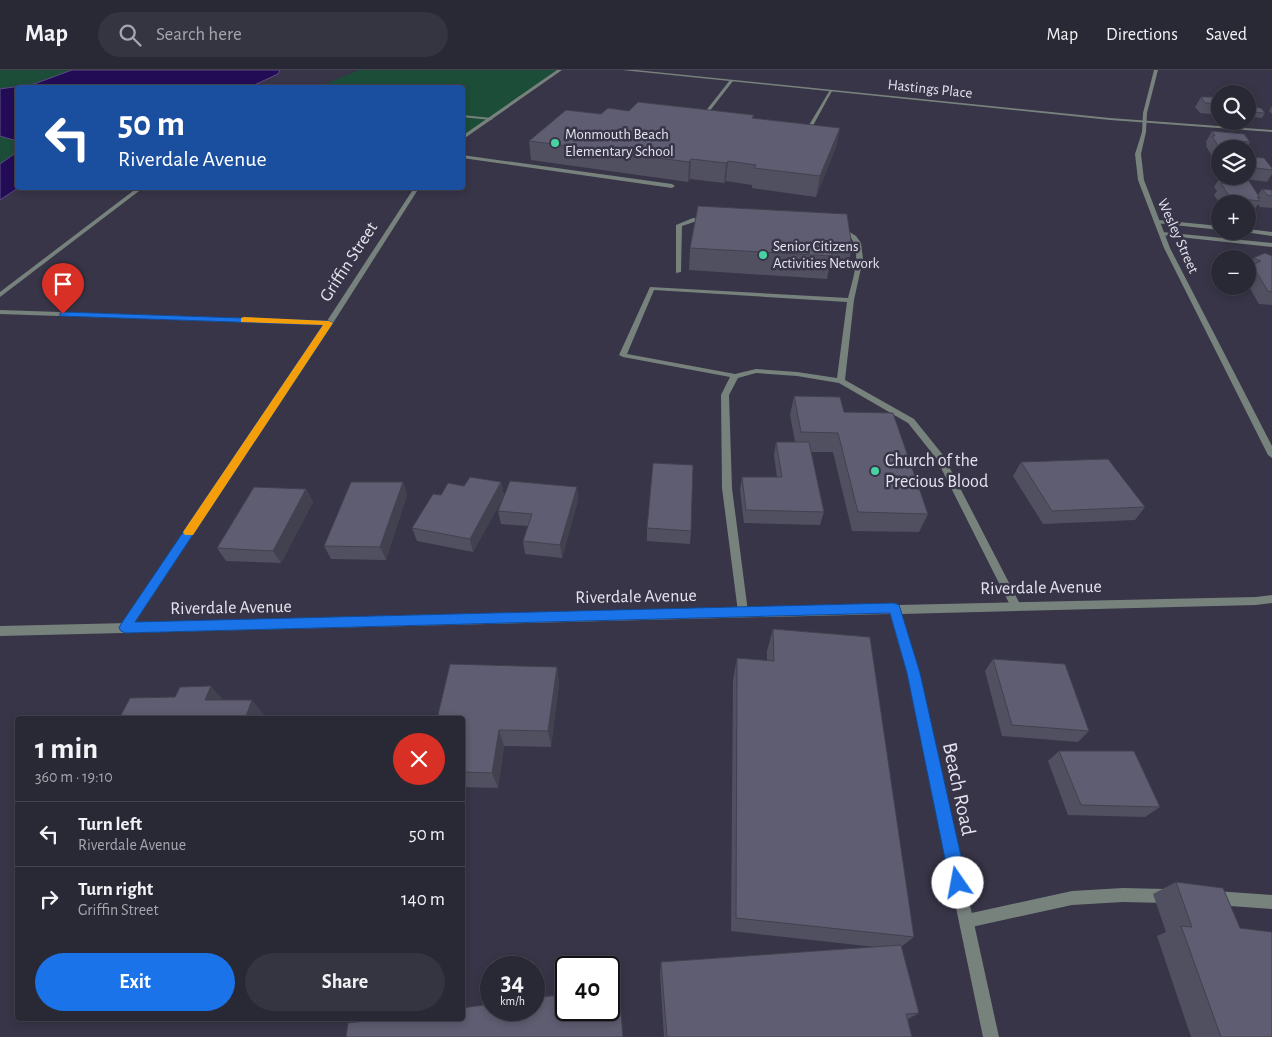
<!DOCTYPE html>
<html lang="en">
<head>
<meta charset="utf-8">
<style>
	:root { --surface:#292835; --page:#353441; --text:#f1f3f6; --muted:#a5a6ad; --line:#454450; --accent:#1a73e8 }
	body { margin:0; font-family:"Alegreya Sans",sans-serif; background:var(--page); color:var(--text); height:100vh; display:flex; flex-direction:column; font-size:19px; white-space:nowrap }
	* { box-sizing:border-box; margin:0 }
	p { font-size:16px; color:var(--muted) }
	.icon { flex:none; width:28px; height:28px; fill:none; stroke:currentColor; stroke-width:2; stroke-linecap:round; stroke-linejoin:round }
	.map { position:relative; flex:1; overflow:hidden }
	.side { position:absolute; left:15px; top:646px; width:450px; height:305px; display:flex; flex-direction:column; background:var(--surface); border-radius:5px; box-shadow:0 2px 8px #0003,0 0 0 1px var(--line) }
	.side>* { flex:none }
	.banner { position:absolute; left:15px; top:15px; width:450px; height:105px; border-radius:5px; box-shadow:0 2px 8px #0003,0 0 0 1px var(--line); background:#1a4fa0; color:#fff; overflow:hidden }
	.fabs { position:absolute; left:1211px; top:15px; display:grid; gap:10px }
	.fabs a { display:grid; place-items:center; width:45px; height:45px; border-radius:50%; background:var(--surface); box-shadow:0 2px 8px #0003,0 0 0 1px var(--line); font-size:25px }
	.speed { position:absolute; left:480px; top:886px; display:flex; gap:10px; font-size:25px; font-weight:700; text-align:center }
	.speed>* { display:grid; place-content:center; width:65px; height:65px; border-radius:50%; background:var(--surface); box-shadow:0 2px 8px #0003,0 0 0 1px var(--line); line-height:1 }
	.speed small { font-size:12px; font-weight:400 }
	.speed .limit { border:2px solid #111; border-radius:8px; background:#fff; color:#111 }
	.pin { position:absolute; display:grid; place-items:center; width:42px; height:42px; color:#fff; margin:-51px -21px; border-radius:50% 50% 50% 0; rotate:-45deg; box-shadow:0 0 5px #0007 }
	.pin .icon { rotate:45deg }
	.me { position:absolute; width:55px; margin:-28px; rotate:348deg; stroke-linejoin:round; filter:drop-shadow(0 0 4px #0008) }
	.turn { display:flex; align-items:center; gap:18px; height:105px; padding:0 20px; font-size:22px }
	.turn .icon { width:65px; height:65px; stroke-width:2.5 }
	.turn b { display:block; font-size:35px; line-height:42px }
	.round { display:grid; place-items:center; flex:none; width:52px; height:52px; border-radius:26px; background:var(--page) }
	.head { display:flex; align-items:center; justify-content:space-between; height:85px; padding:0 20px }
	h1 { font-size:30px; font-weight:600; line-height:38px }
	.button { display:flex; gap:10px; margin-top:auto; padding:10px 20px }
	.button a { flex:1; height:58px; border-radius:30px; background:var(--accent); color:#fff; font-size:20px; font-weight:600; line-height:58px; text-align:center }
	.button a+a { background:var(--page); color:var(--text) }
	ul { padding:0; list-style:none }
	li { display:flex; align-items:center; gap:15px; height:65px; padding:0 20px; border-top:1px solid var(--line) }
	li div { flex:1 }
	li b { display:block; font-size:19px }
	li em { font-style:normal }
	header { display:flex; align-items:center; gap:30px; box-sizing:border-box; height:70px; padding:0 25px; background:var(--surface); border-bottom:1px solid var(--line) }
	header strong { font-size:24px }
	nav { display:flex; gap:28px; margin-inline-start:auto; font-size:18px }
	.search { width:350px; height:45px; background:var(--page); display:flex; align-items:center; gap:12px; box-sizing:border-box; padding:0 18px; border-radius:28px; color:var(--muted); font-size:19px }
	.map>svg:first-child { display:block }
	.green { fill:#1c4d39 }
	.water { fill:#230c56; stroke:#5d4c84 }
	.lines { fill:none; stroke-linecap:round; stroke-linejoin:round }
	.service { fill:#78827d; fill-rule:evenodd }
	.minor { fill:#78827d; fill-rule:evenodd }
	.tertiary { fill:#78827d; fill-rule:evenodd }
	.wall { fill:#515061 }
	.shaded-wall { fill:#42414f }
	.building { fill:#5e5d71; stroke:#42414f }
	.route { fill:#1a73e8; stroke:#114b97 }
	.slow { fill:#f59e0b }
	.poi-dot { fill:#45d49f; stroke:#373547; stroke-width:2 }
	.labels { text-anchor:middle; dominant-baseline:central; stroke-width:5; stroke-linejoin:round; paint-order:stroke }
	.far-street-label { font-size:15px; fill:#e4e3ef; stroke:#373547 }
	.far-poi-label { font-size:15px; fill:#e4e3ef; stroke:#373547; text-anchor:start }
	.street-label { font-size:18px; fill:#e4e3ef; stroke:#373547 }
	.poi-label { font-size:18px; fill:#e4e3ef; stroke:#373547; text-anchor:start }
	.near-street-label { font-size:21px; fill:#e4e3ef; stroke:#373547 }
</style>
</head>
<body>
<header>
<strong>Map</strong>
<div class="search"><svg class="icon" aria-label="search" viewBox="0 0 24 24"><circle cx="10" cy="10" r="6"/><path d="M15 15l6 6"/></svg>Search here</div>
<nav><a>Map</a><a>Directions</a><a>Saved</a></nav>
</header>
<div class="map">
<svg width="1272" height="967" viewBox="0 0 1272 967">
	<rect width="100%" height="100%" fill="#373547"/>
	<g class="green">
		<path d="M0,0h72l-38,14 -34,5z"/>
		<path d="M354,0h203l-94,67 -1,-49h-186l10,-4h40l31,-13z"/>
		<path d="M0,66l18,5 -1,11 -17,12z"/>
	</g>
	<g class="water">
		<path d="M72,0h208l-2,4 -28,13 -232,1 -1,53 -17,-5v-47l34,-5z"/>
		<path d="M17,82l1,36 -18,12v-36z"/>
	</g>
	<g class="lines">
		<g class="service">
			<path d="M730,10l3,1 -28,36v4h-4v-4z"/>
			<path d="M830,20l2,1 -22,40 -9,3v-2l5,-2z"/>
			<path d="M462,45l29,3 2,1 -2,1 -29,-3z"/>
			<path d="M462,85l210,29 3,2 -3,2 -210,-30z"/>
			<path d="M693,148l15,1 3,2 -3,2 -14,-1 -12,4 -1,46 -5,1v-48z"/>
			<path d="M840,156l16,10 5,7 2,16 -9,41 -9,80 69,39 29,36 78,151 -1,3 -4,1 -4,-1 -76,-151 -28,-35 -69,-40 -42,-7 -41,-3 -18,5 -9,17 3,93 16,124 -1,3 -4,1 -4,-1 -1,-3 -16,-124 -1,-93 9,-18 -107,-20 -4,-2 31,-68 198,11c4,-16 15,-48 2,-61 -3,-4 -9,-6 -13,-9zM654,220l193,12 -10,76 -40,-6 -41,-3 -21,5 -108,-20z"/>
			<path d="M1123,818l43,1 5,2 2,5 -2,5 -5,2 -43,-1 -51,3 -105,23 -5,-2 -2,-5 2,-5 5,-2 105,-23z"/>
			<path d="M1216,821l56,4v14l-56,-4 -5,-2 -2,-5 2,-5z"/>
		</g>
		<g class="minor">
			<path d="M557,0h5l-100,70v-4z"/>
			<path d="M622,0h14l474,48 162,12v2l-162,-12z"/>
			<path d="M137,118h6l-143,109v-5z"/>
			<path d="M414,118h5l-86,135 -204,308 -4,2 -4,-2 -1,-3 1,-3 203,-300 -324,-11v-4l327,11z"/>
			<path d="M1158,150l62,6v4l-64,-7 -1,-1z"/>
			<path d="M1248,159l24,3v4l-27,-4 3,-1z"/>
			<path d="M1162,162l110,11v4l-112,-12 -1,-1z"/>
		</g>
		<g class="tertiary">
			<path d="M1154,0h4l-11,43 -1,19 -5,22 3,26 26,68 102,198v12l-4,-3 -104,-207 -26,-68 -3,-26 7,-22 1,-19z"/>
			<path d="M1272,525v8l-16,2 -355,9 18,59 80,364h-16l-76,-364 -17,-59 -890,22v-10l890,-21 4,-1 4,1 358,-8z"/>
		</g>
	</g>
	<g class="wall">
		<path d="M1201,27h19v18l-20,-2 -5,-6z"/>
		<path d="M1272,36v8l-3,-3z"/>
		<path d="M1248,37l17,6 -3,5 -14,-1z"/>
		<path d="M629,41l125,4 -1,3 87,10 -4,19 -20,50 -64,-9v-3l-26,-4 -2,2 -34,-4 -2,3 -157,-22 -2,-19 72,-27z"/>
		<path d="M1212,61l38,11 -4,7h-26v27h-1l-7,-10 6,-9 -6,-1 -6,-10 1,-2 -1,-2z"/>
		<path d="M1248,87l24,11v6l-5,8 -20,-3 11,16 4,-6 10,1v18l-12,-1 -2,-3 -6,9 -4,-1v-8h-28l-6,-9 3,-4 -3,-4 7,-11h27z"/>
		<path d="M698,136l154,41 -5,23 -18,-2 -2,11 -138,-9 1,-22z"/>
		<path d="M1272,186v49l-13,-1 -11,-19v-18l5,-9z"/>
		<path d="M794,326l50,16 84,102 -9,18 -67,-1 -19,-79h-22l13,60 -4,13 -76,-2 -4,-33 2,-13h35l-3,-22 2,-13h19l-5,-27z"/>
		<path d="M1021,392l124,45 -10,13 -92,4 -30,-48z"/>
		<path d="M403,412l4,13 -21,65 -55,-1 -7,-13z"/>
		<path d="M501,412l3,14 -31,56 -56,-11 -5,-13 29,-33z"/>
		<path d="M577,417l1,13 -16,58 -37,-4 -2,-13 5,-15 -27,-2 -3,-13z"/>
		<path d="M306,419l7,13 -32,61 -55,-2 -9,-13z"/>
		<path d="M647,458l44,3 -1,13 -43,-3z"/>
		<path d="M773,559l141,308 -13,10 18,66 -11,6 4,18h-248l-4,-64 1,-11 214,-15 -144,-16 2,-251 4,-22 30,3v-10z"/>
		<path d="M993,589l96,72 -11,11 -76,-6 -17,-65z"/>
		<path d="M557,597l2,17 -8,63 -47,-1 -6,42 -36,-1v-68z"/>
		<path d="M1059,681l101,56 -15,10 -77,-2 -20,-54z"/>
		<path d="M1176,812l96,155h-81l-34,-101 9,-4 -13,-38z"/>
	</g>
	<g class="shaded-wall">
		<path d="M840,58l-4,19 -20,50 4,-21z"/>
		<path d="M691,89l-1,20 -2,3 1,-20z"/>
		<path d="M728,91l-2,20 -2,2 2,-20z"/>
		<path d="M403,412l4,13 -21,65 -6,-13z"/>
		<path d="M501,412l3,14 -31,56 -3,-13z"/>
		<path d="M577,417l1,13 -16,58 -2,-13z"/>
		<path d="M306,419l7,13 -32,61 -8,-12z"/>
		<path d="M557,597l2,17 -8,63 -3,-16z"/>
		<path d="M211,616l15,17 -21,-3z"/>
		<path d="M252,630l14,17 -1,2h-20z"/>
		<path d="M499,660l5,16 -6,42 -6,-15z"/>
	</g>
	<g class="building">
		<path d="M1201,27h19v7l-15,-1z"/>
		<path d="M638,32l116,13 -2,3 88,10 -20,48 -66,-8 2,-3 -28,-4 -2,2 -35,-4 -2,3 -160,-21 37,-31 35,4 7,-6 21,3z"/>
		<path d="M1248,37l13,1 4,5 -16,-1 -1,-2z"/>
		<path d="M1212,61l32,3 6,8 -11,-1 5,7 -26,-2 -6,-10h3z"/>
		<path d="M1248,87l16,1 8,10v2l-24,-3z"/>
		<path d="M1222,106l25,2 13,20 -3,-1 3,4 -19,-2 -1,-2 -11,-1 -8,-13 5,1z"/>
		<path d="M1262,119l10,1v6l-5,-1z"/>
		<path d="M698,136l149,8 5,33 -21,-1 1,10 -142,-8z"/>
		<path d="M1265,183l7,3v36l-4,-1 -16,-26 9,-4 -8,-3z"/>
		<path d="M794,326l46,1 4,15 49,1 35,101 -70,-2 -20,-79 -37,-1z"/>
		<path d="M776,372h33l15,70 -78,-2 -4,-33h40z"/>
		<path d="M1108,389l37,48 -93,4 -31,-49z"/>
		<path d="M653,393l40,2 -2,66 -44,-3z"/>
		<path d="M470,407l31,5 -31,57 -58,-11 21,-34 8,1 7,-12 16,3z"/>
		<path d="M510,411l67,6 -17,58 -37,-4 9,-27 -34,-3z"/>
		<path d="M351,412h52l-23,65 -56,-1z"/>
		<path d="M254,417l52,2 -33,62 -56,-3z"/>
		<path d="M773,559l97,8 44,300 -178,-19 1,-260 37,3z"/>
		<path d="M993,589l72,5 24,67 -77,-6z"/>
		<path d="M450,594l107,3 -9,64 -49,-1 -7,43 -30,-1v-53h-25z"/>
		<path d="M211,616l-6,14h47l-7,19h-126l11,-21 45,-1 5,-10z"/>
		<path d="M1059,681h75l26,56 -79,-2z"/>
		<path d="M1176,812l47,6 17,40 32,4v105h-51l-40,-111 11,1z"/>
		<path d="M901,875l18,68 -13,1 6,23h-245l-6,-75z"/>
		<path d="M619,917l4,50h-277l2,-14 34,-4h80v-11l29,-4v6h43v-12l32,-4v16h43v-22z"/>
	</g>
	<path class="route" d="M63,242l266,9 4,2 -198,299 759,-19 5,2 1,3 20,65 47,210 -3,5 -6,3 -5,-3 -3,-5 -43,-210 -17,-60 -765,20 -4,-2 -2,-3 2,-4 202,-299 -263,-9v-3z"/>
	<path class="slow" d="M244,247l85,4 4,2 -140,212h-8l-2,-3 2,-3 138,-204 -82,-3v-4z"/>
	<g class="poi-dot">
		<circle cx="555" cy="73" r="5"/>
		<circle cx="763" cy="185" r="5"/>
		<circle cx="875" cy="401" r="5"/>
	</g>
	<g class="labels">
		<g class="far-street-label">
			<text transform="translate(930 19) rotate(6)">Hastings Place</text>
			<text transform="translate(1178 166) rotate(66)">Wesley Street</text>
		</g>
		<g class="far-poi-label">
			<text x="565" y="64">Monmouth Beach<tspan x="565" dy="17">Elementary School</tspan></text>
			<text x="773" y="176">Senior Citizens<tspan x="773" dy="17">Activities Network</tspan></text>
		</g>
		<g class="street-label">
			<text transform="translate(349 192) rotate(-57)">Griffin Street</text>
			<text transform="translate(1041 518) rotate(-1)">Riverdale Avenue</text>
			<text transform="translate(636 527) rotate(-1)">Riverdale Avenue</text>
			<text transform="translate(231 538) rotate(-1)">Riverdale Avenue</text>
		</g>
		<g class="poi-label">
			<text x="885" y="391">Church of the<tspan x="885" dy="21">Precious Blood</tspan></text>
		</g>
		<g class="near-street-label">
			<text transform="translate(959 719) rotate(78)">Beach Road</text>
		</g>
	</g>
</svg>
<div class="fabs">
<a><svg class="icon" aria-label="search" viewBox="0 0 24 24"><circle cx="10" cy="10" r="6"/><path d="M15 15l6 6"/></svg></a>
<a><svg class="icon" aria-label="layers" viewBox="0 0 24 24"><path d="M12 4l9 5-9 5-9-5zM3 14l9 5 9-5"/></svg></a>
<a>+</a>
<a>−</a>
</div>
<div class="speed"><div>34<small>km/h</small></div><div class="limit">40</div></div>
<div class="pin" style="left:63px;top:244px;background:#d93025"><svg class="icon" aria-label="arrive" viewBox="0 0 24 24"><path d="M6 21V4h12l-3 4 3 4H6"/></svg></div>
<svg class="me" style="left:958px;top:813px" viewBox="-20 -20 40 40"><circle r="19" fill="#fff"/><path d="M0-13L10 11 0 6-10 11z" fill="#1a73e8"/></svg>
<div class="banner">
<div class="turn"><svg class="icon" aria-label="left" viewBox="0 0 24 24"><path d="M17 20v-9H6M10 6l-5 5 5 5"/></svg><div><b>50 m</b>Riverdale Avenue</div></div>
</div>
<section class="side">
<div class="head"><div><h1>1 min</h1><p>360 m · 19:10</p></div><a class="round" style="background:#d93025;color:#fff"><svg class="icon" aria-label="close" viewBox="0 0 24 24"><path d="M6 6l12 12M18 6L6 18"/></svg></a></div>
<ul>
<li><svg class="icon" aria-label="left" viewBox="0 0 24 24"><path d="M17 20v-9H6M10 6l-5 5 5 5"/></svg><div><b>Turn left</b><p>Riverdale Avenue</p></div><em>50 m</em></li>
<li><svg class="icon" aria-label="right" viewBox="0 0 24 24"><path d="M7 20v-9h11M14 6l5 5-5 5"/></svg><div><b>Turn right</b><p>Griffin Street</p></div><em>140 m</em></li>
</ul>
<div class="button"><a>Exit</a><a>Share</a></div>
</section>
</div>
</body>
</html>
